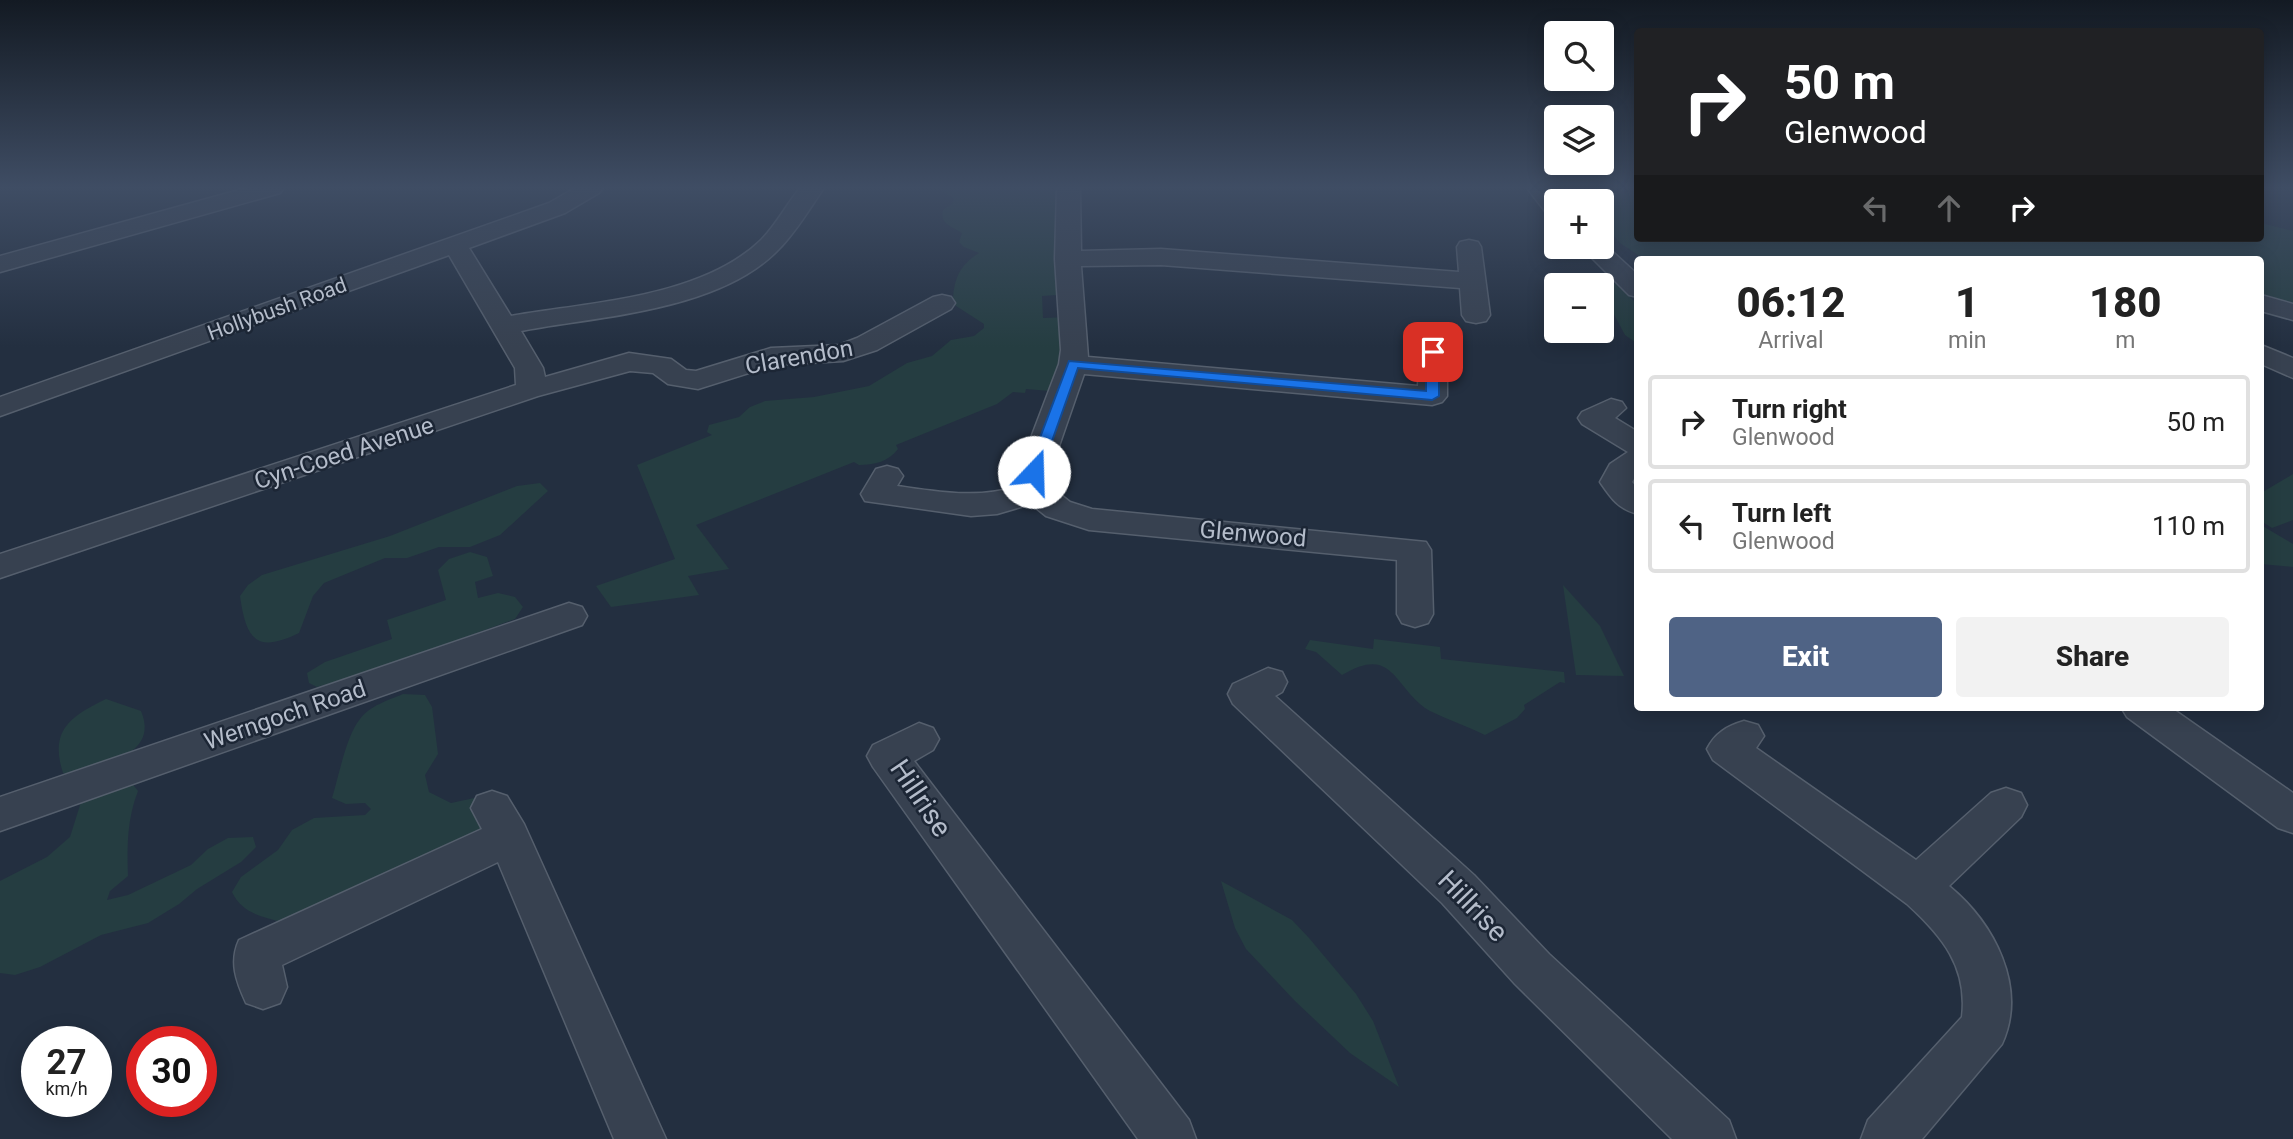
<!DOCTYPE html>
<html lang="en">
<head>
<meta charset="utf-8">
<style>
	:root { --surface:#fff; --page:#f2f2f2; --text:#222; --muted:#767676; --line:#e0e0e0; --accent:#4f6385 }
	body { margin:0; font-family:Roboto,sans-serif; background:var(--page); color:var(--text); height:100vh; display:flex; flex-direction:column; font-size:26px; white-space:nowrap }
	* { box-sizing:border-box; margin:0 }
	p { font-size:23px; color:var(--muted) }
	.icon { flex:none; width:38px; height:38px; fill:none; stroke:currentColor; stroke-width:2; stroke-linecap:round; stroke-linejoin:round }
	.map { position:relative; flex:1; overflow:hidden }
	.drawer { position:absolute; left:1634px; top:256px; width:630px; height:455px; display:flex; flex-direction:column; background:var(--surface); border-radius:7px; box-shadow:0 4px 18px #0003 }
	.drawer>* { flex:none }
	.guide { position:absolute; left:1634px; top:28px; width:630px; height:214px; border-radius:7px; box-shadow:0 4px 18px #0003; background:#202124; color:#fff; overflow:hidden }
	.buttons { position:absolute; left:1544px; top:21px; display:grid; gap:14px }
	.buttons a { display:grid; place-items:center; width:70px; height:70px; border-radius:7px; background:var(--surface); box-shadow:0 4px 18px #0003; font-size:35px }
	.speed { position:absolute; left:21px; top:1026px; display:flex; gap:14px; font-size:35px; font-weight:700; text-align:center }
	.speed>* { display:grid; place-content:center; width:91px; height:91px; border-radius:50%; background:var(--surface); box-shadow:0 4px 18px #0003; line-height:1 }
	.speed small { font-size:18px; font-weight:400 }
	.speed .limit { border:10px solid #d22; background:#fff; color:#111 }
	.pin { position:absolute; display:grid; place-items:center; width:60px; height:60px; color:#fff; margin:-30px; border-radius:14px; box-shadow:0 4px 10px #0006 }
	.me { position:absolute; width:77px; margin:-38px; rotate:21deg; stroke-linejoin:round; filter:drop-shadow(0 0 5px #0008) }
	.turn { display:flex; align-items:center; gap:24px; height:147px; padding:0 35px; font-size:32px }
	.turn .icon { width:91px; height:91px; stroke-width:2.5 }
	.turn b { display:block; font-size:49px; line-height:60px }
	.lanes { display:flex; align-items:center; height:66px; padding:0 35px; background:#0003; justify-content:center; gap:35px; direction:ltr }
	.lanes .off { opacity:.35 }
	.eta { display:flex; justify-content:space-evenly; align-items:center; height:119px; text-align:center }
	.eta b { font-size:42px; font-weight:800; line-height:49px }
	.cta { display:flex; gap:14px; margin-top:auto; padding:14px 35px }
	.cta a { flex:1; height:80px; border-radius:7px; background:var(--accent); color:#fff; font-size:28px; font-weight:800; line-height:80px; text-align:center }
	.cta a+a { background:var(--page); color:var(--text) }
	ul { padding:0; list-style:none }
	li { display:flex; align-items:center; gap:21px; height:94px; margin:0 14px 10px; padding:0 21px; border:4px solid var(--line); border-radius:7px }
	li div { flex:1 }
	li b { display:block; font-size:26px }
	li em { font-style:normal }
	.map>svg:first-child { display:block }
	.green { fill:#253d41 }
	.lines { fill:none; stroke-linecap:round; stroke-linejoin:round }
	.minor-casing { stroke:#555f6d; stroke-width:3 }
	.minor { fill:#374150; fill-rule:evenodd }
	.route { fill:#1a73e8; stroke:#114b97; stroke-width:2 }
	.labels { text-anchor:middle; dominant-baseline:central; stroke-width:5; stroke-linejoin:round; paint-order:stroke }
	.far-street-label { font-size:21px; fill:#b4bcca; stroke:#1c2635 }
	.street-label { font-size:24px; fill:#b4bcca; stroke:#1c2635 }
	.near-street-label { font-size:28px; fill:#b4bcca; stroke:#1c2635 }
</style>
</head>
<body>
<div class="map">
<svg width="2293" height="1139" viewBox="0 0 2293 1139">
	<rect width="100%" height="100%" fill="#232f40"/>
	<g class="green">
		<path d="M942,188h126l2,106 -28,2 1,22 28,-1 -10,75 -35,-3 -1,4 -12,-1 -16,12 -101,41 2,4c-10,13 -24,16 -39,16l-5,-3 -158,63 33,44 -41,7 11,19 -88,12 -15,-21 79,-27 -38,-94 75,-30 -5,-3 2,-7 30,-8 11,-10 15,-6 49,-4 55,-11 38,-23 25,-7 19,-16 23,-4 10,-8v-4l-31,-20c0,-23 6,-39 26,-51l-15,-6 -5,-5 3,-9c-9,-6 -23,-9 -19,-23l10,-7 1,-4 -14,-9z"/>
		<path d="M1638,192v46h623v-15l32,8v76l-32,-9v-39l-315,-3 -23,3h-279l-24,-16 -19,-23v-19h-16l3,-4z"/>
		<path d="M1597,283l20,1 21,21v39l-13,-9 -24,-45v-5z"/>
		<path d="M2293,474v46l-21,8 -11,-7v-28z"/>
		<path d="M540,483l8,8 -48,44 -30,12h-31l-32,11h-22l-61,25 -11,13 -14,37c-43,21 -53,6 -59,-37l8,-11 14,-10 128,-39 127,-50z"/>
		<path d="M2261,525l32,19v23l-32,-3z"/>
		<path d="M470,552l17,5 6,19 -18,6 3,16 20,-5 17,4 8,10 -8,12 -141,52 -57,16 -8,-4 -2,-10 18,-11 67,-23 -5,-19 59,-20 -8,-30 11,-11z"/>
		<path d="M1563,585l37,41 24,50 -48,-1z"/>
		<path d="M1374,639l66,8 1,12 123,13 1,11 -5,-1 -36,23 1,4 -8,9 -32,17c-18,-9 -37,-15 -55,-24 -36,-21 -35,-68 -88,-36l-26,-23 -11,-3 5,-9 63,9z"/>
		<path d="M403,694l22,1 7,12 6,47 -13,21 4,17 22,11 28,-6 5,19 -2,21 -201,85c-21,-6 -39,-9 -49,-30l9,-15 37,-27 14,-20 22,-12 51,-3 6,-6 -6,-6 -19,1 -14,-6c7,-22 14,-62 28,-79 9,-13 29,-19 43,-25z"/>
		<path d="M106,699l35,12c19,45 -40,53 -71,63l-7,-1c-14,-43 8,-57 43,-74z"/>
		<path d="M131,782l7,9c-11,28 -11,55 -10,85l-18,15 -3,9 21,-5 63,-30 17,-16 20,-11 25,-1 3,10 -15,15 -44,27 -18,15 -31,19 -47,12 -61,32 -25,8 -15,-2v-92l47,-24 23,-20 11,-35z"/>
		<path d="M1221,881l71,39 17,18 47,56 17,27 26,66 -49,-34 -55,-52 -49,-52 -11,-21z"/>
	</g>
	<g class="lines">
		<defs>
			<g id="minor">
				<path d="M246,188h38l-4,5 -280,79v-16z"/>
				<path d="M575,188h28l-4,5 -34,20 -96,35 42,68c79,-14 190,-18 250,-76 15,-15 25,-35 39,-52h24c-14,20 -28,44 -45,61 -59,62 -179,67 -258,82l22,37 2,9 84,-24 42,6 15,11 10,1 75,-23 68,-3 18,-7 76,-41 9,-2 9,2 4,6 -4,6 -74,41 -34,11 -69,4 -76,24 -30,-5 -15,-11 -23,-2 -92,25 -538,182v-24l516,-169 -1,-17 -66,-113 -449,161v-19l549,-194z"/>
				<path d="M1057,188h23l1,63 80,-2 298,23 -2,-25 3,-5 9,-2 9,2 3,5 9,68 -4,6 -10,2 -10,-2 -4,-6 -2,-27 -299,-23 -80,1 7,91 330,29 1,-34 4,-6 10,-2 10,2 4,6v44l-5,6 -10,3 -348,-31 -34,98 2,16 18,14 22,7 334,33 5,8 2,64 -5,9 -13,4 -13,-4 -5,-9v-54l-308,-30 -43,-14 -15,-12 -34,10 -26,2 -106,-15 -4,-7 15,-25 11,-3 11,3 5,7 -6,10c43,6 81,13 122,0l-1,-14 41,-108 2,-14 -6,-91z"/>
				<path d="M1527,188h23l11,13h-5v16l-8,-2z"/>
				<path d="M1602,242l36,33v22l-9,-2 -48,-48h20z"/>
				<path d="M2261,295l32,9v16l-32,-9z"/>
				<path d="M2261,345l32,13v20l-32,-14z"/>
				<path d="M1611,399l11,3 4,6 -11,10 23,14v41l-6,9 6,7v25c-20,-5 -27,-16 -38,-32l10,-18 18,-12 -46,-28 -4,-6 4,-6z"/>
				<path d="M569,603l13,4 5,9 -5,9 -582,206v-34z"/>
				<path d="M1268,668l14,4 5,10 -5,10 -7,4 199,179 75,79 180,166 7,19h-64l-157,-155 -73,-81 -209,-199 -5,-10 5,-10z"/>
				<path d="M2121,707h49l123,86v40l-15,-5 -151,-111z"/>
				<path d="M1744,721l14,4 6,11 -8,12 160,112 75,-67 15,-5 15,5 6,12 -6,12 -72,69c45,37 79,101 53,158l-80,95h-61l7,-19 94,-103c6,-50 -20,-81 -55,-113l-194,-144 -6,-11c8,-16 20,-23 37,-28z"/>
				<path d="M919,723l14,5 6,11 -6,11 -19,11 275,359 7,19h-58l-265,-372 -6,-11 6,-11z"/>
				<path d="M492,791l15,5 17,28 142,315h-52l-116,-277 -216,103 5,22 -7,16 -17,6 -17,-6c-10,-22 -17,-41 -7,-63l243,-111 -11,-21 6,-12z"/>
			</g>
		</defs>
		<use href="#minor" class="minor-casing"/>
		<use href="#minor" class="minor"/>
	</g>
	<linearGradient id="sky" x2="0" y2="1"><stop stop-color="#131a23"/><stop offset="0.54" stop-color="#3f4d64"/><stop offset="1" stop-color="#3f4d64" stop-opacity="0"/></linearGradient>
	<rect width="2293" height="347" fill="url(#sky)"/>
	<path class="route" d="M1433,348l6,4v44l-7,4 -354,-32 -37,104 -7,5 -7,-5 42,-111 357,30v-39z"/>
	<g class="labels">
		<g class="far-street-label">
			<text transform="translate(277 309) rotate(-20)">Hollybush Road</text>
		</g>
		<g class="street-label">
			<text transform="translate(799 357) rotate(-10)">Clarendon</text>
			<text transform="translate(344 453) rotate(-18)">Cyn-Coed Avenue</text>
			<text transform="translate(1253 534) rotate(5)">Glenwood</text>
			<text transform="translate(285 715) rotate(-19)">Werngoch Road</text>
		</g>
		<g class="near-street-label">
			<text transform="translate(921 798) rotate(56)">Hillrise</text>
			<text transform="translate(1473 906) rotate(46)">Hillrise</text>
		</g>
	</g>
</svg>
<div class="buttons">
<a><svg class="icon" aria-label="search" viewBox="0 0 24 24"><circle cx="10" cy="10" r="6"/><path d="M15 15l6 6"/></svg></a>
<a><svg class="icon" aria-label="layers" viewBox="0 0 24 24"><path d="M12 4l9 5-9 5-9-5zM3 14l9 5 9-5"/></svg></a>
<a>+</a>
<a>−</a>
</div>
<div class="speed"><div>27<small>km/h</small></div><div class="limit">30</div></div>
<div class="pin" style="left:1433px;top:352px;background:#d93025"><svg class="icon" aria-label="arrive" viewBox="0 0 24 24"><path d="M6 21V4h12l-3 4 3 4H6"/></svg></div>
<svg class="me" style="left:1034px;top:472px" viewBox="-20 -20 40 40"><circle r="19" fill="#fff"/><path d="M0-13L10 11 0 6-10 11z" fill="#1a73e8"/></svg>
<div class="guide">
<div class="turn"><svg class="icon" aria-label="right" viewBox="0 0 24 24"><path d="M7 20v-9h11M14 6l5 5-5 5"/></svg><div><b>50 m</b>Glenwood</div></div>
<div class="lanes"><svg class="icon off" aria-label="left" viewBox="0 0 24 24"><path d="M17 20v-9H6M10 6l-5 5 5 5"/></svg><svg class="icon off" aria-label="ahead" viewBox="0 0 24 24"><path d="M12 20V5M6 11l6-6 6 6"/></svg><svg class="icon" aria-label="right" viewBox="0 0 24 24"><path d="M7 20v-9h11M14 6l5 5-5 5"/></svg></div>
</div>
<section class="drawer">
<div class="eta">
<div><b>06:12</b><p>Arrival</p></div>
<div><b>1</b><p>min</p></div>
<div><b>180</b><p>m</p></div>
</div>
<ul>
<li><svg class="icon" aria-label="right" viewBox="0 0 24 24"><path d="M7 20v-9h11M14 6l5 5-5 5"/></svg><div><b>Turn right</b><p>Glenwood</p></div><em>50 m</em></li>
<li><svg class="icon" aria-label="left" viewBox="0 0 24 24"><path d="M17 20v-9H6M10 6l-5 5 5 5"/></svg><div><b>Turn left</b><p>Glenwood</p></div><em>110 m</em></li>
</ul>
<div class="cta"><a>Exit</a><a>Share</a></div>
</section>
</div>
</body>
</html>
